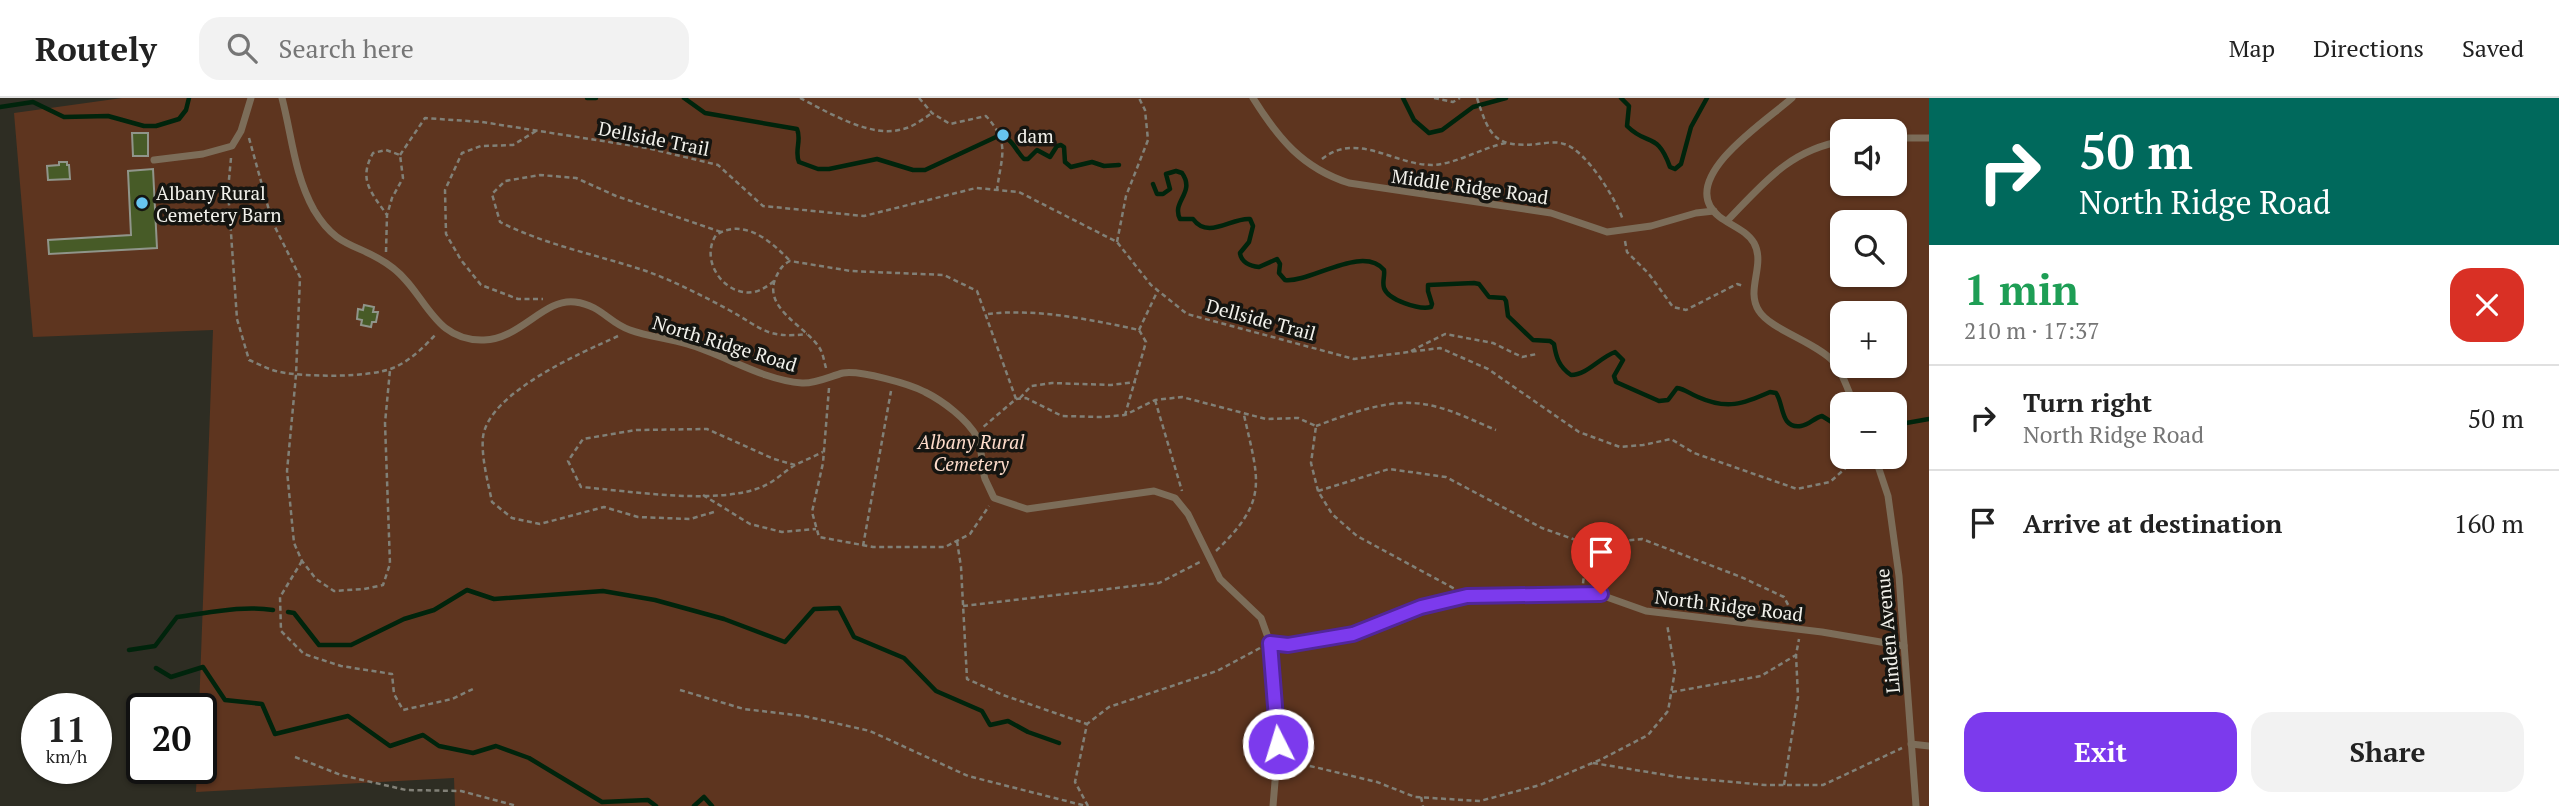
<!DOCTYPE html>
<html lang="en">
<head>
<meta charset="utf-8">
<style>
	:root { --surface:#fff; --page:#f2f2f2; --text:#222; --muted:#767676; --line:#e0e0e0; --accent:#7c3aed }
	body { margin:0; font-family:"PT Serif",serif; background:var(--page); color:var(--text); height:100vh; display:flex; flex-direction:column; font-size:26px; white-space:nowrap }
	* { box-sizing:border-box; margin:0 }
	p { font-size:23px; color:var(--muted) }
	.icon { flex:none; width:38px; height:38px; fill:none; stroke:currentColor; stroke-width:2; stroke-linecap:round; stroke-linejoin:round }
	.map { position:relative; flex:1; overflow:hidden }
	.drawer { display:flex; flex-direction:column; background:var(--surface); width:630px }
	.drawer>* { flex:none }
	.banner { background:#00695c; color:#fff; overflow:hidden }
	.fabs { position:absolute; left:1830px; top:21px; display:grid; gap:14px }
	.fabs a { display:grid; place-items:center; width:77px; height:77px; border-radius:14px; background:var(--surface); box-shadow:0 2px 5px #0004; font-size:35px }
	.speed { position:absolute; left:21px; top:595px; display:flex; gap:14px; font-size:35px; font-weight:700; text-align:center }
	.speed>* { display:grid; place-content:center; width:91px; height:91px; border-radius:50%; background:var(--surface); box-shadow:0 2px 5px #0004; line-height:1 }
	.speed small { font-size:18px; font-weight:400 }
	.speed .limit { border:4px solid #111; border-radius:10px; background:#fff; color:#111 }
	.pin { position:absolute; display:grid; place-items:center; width:60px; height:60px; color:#fff; margin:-72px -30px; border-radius:50% 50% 50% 0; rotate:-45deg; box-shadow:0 0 7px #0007 }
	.pin .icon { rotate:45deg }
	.me { position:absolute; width:77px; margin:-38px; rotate:355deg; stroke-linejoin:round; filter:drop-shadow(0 0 5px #0008) }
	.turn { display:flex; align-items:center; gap:24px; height:147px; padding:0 35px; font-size:32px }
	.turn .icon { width:91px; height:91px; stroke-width:2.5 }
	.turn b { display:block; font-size:49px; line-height:60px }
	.round { display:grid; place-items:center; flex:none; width:74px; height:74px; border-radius:21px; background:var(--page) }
	.head { display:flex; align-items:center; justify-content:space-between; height:119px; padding:0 35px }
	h1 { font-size:42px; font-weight:700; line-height:52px; color:#1e9e55 }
	.button { display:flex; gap:14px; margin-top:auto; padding:14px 35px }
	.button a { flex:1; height:80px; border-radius:21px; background:var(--accent); color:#fff; font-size:28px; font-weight:700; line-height:80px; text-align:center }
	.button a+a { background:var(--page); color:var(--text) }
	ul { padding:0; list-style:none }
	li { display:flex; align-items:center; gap:21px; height:105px; padding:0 35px; border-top:2px solid var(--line) }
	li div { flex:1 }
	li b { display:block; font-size:26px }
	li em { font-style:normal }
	header { display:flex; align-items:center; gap:42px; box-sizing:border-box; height:98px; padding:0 35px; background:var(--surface); border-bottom:2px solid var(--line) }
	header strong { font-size:33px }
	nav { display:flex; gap:38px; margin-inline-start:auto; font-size:24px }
	.search { width:490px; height:63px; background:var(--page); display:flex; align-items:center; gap:18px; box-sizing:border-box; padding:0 24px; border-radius:21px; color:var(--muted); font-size:26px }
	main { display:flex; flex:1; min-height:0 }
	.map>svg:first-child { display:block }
	.green { fill:#5e351f; fill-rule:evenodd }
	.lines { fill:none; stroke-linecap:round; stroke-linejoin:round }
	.stream { stroke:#00240c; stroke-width:4.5 }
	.building { fill:#475b27; stroke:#90958a; stroke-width:2 }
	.path { stroke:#818077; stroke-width:2.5; stroke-dasharray:5 3.5; stroke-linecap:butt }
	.service { stroke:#7c6d59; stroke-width:7 }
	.route-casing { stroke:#51269a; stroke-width:18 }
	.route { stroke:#7c3aed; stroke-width:12 }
	.poi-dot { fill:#67c4ef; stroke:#151511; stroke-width:2.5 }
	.labels { text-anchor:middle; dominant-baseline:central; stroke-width:7; stroke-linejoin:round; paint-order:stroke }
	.poi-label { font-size:19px; fill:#f2f1eb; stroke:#151511; text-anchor:start }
	.street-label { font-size:19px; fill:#f2f1eb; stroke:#151511 }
	.park-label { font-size:19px; font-style:italic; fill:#fedccb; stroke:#151511 }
</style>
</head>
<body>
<header>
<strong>Routely</strong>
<div class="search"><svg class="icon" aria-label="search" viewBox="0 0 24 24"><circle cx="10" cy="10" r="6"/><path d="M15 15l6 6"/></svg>Search here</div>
<nav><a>Map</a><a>Directions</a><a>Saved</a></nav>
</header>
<main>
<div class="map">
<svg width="1929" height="708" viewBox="0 0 1929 708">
	<rect width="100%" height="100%" fill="#2e2d23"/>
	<path class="green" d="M122,0h1807v708h-1474l-1,-28 -258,14 1,-24h4v-59h-2l14,-379 -180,7 -19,-224zM1843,33h52v53h-52zM1843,124h52v53h-52zM1843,215h52v53h-52zM1843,306h52v53h-52z"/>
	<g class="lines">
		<g class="stream">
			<path d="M587,0h9"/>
			<path d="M684,0l21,15 92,16c5,11 -3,22 2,33l19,7h11l48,-10 36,11h12l71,-33c16,-2 18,12 28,22h4l9,-9 13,7 7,-11 4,-1 3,2 1,15 6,5 21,-5 12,4 15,-1"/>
			<path d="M1403,0l11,22 15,13 13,-3 31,-23 33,-9"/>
			<path d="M1621,0l8,8 -2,20c21,21 30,5 43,41l5,2 6,-5 10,-37 16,-29"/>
			<path d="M0,9l33,-5 31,15 44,-1 36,10h12l23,-7 7,-9 3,-12"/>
			<path d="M1153,86l4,10h6l7,-5 -4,-15 10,-3 6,2c14,20 -11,28 -2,46h13c15,21 39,-2 57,0l3,7 -4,16 -9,11c1,9 10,13 19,14l18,-8 3,5 -1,9 6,7c25,3 78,-36 99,-10 1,7 -2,11 0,18 4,12 35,22 47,19l1,-3 -4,-13v-6l46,-2 5,1 10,13 15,1 2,3 2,15 25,24 17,1 4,3c2,13 5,23 17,31 16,0 28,-17 44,-23l8,8 -9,16 2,6 43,19 9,-1 9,-12c8,1 13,6 21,9 29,13 45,7 72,-5l6,1c8,11 4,36 25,33 8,-1 13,-8 21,-10l21,13"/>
			<path d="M1895,327l34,-6"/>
			<path d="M288,514l6,1 25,32h32l53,-26 30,-9 33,-20 27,9 109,-8 52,9 69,19 61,23 29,-33 25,-1 15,29 50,21 32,33 46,20 8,14 18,-4 20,11 31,11"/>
			<path d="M129,552l26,-4 22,-29c32,-4 65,-12 96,-7"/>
			<path d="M156,570l15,9 32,-10 22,33 37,4 13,30 73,-18 42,30 33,-11 16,11 34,7 23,-7 33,12 73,44 46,-2 8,6"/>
			<path d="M694,708l10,-9 8,9"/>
		</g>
	</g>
	<g class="building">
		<path d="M132,35h16v23h-15z"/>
		<path d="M59,64h8v3h2l1,14 -22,1 -1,-14 12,-1z"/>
		<path d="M153,71l4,79 -108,6 -1,-14 83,-5 -3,-64z"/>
		<path d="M364,207l10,2 -1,5h5l-2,10h-4l-1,5 -10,-2 1,-5 -5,-1 1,-10 5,1z"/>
	</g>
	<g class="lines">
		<g class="path">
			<path d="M800,0c28,14 71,41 103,31 10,-2 20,-10 29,-16"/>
			<path d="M919,0l13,15 18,11 36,-8c25,27 15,41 11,74"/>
			<path d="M1434,0l19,4 7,-4"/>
			<path d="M1477,0c12,37 17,50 60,46 9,-1 19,-3 27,0 22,6 52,55 59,76"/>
			<path d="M536,33l-23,14 -32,1 -19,7 -17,37 1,44 15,26 20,25 37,14h25"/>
			<path d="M249,40l23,83 28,56 -4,98 -9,96 7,72 8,18 14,18 18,12 30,-2 19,-4 7,-21 -5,-141 5,-53"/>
			<path d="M400,57l25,-37 57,4 165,26 71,17 45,41 101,10 112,-28 43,4 98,50 34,43 36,29 167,45 86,-11 48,21 91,63 41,15 23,-2 28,-6 23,14 103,36 33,-7 28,-25"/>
			<path d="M231,60l-3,32 9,129 12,41c10,4 20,10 31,12 25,5 89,6 113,-4 17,-7 31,-21 43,-34"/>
			<path d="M1322,61c35,-28 72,6 110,6 25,-1 49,-17 74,-22"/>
			<path d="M721,134l-105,-36 -40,-18 -36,-3 -35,6 -13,13 8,28c45,23 98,33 146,49 28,10 57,25 83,39 33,18 37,29 78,24"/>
			<path d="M1625,143l2,11 22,22 24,33 13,3 51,-26 7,2"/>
			<path d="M1117,144l9,-46 22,-56 -3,-30 -6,-12"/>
			<path d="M386,154l1,-37 5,-17 11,-20 -3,-23 -14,-5 -13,3c-15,27 -2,39 14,62"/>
			<path d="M774,183c-6,5 -12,9 -20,11 -29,5 -55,-31 -38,-57 28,-18 56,7 74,26"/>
			<path d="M988,216c47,-6 105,6 151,16l7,12 -21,73"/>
			<path d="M1139,232l19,-40"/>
			<path d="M618,238c-37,17 -129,56 -135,101 -2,20 5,45 9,65l20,16 28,6 64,-17 34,10 52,2 24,-7"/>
			<path d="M1411,253l34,-17 48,9 29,14 15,-3"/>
			<path d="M826,270c-2,-7 -3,-15 -7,-21 -15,-22 -57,-39 -43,-70 4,-8 6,-12 14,-16l61,10 93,4 33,16 39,108 -34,29"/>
			<path d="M829,290l-6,75 -11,49 7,25 54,10h72l25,-13 19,-28"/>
			<path d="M1020,300l11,-12 21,-3 59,2 25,-3"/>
			<path d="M1016,301l10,-1 36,18 39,1 24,-2 30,-15 27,-3 84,22 32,-1 18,8 -5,37 7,28 14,23 25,22 98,53"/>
			<path d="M1155,302l27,91"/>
			<path d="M1316,328c27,-10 66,-25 96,-23 30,1 57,16 84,27"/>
			<path d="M795,367c-10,6 -20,16 -31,21 -45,20 -133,5 -183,1l-13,-26 15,-22 53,-9 71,-1 67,30 21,6 28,-13"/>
			<path d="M1318,393l71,-22 57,8 96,51 45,16 -4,40"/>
			<path d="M703,397l47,29 32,8 34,-3"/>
			<path d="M957,443l4,26 6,112 36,16 84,29"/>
			<path d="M1587,446l55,-5 99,38 43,20 12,23"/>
			<path d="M863,448l28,-155"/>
			<path d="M1216,453c53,-51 43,-69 28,-136"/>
			<path d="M302,463l-22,36 1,34 23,23 37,12 51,8 2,20 9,16 49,-11 21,-10"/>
			<path d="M963,508l196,-23 43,-22"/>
			<path d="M680,592l64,19 60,7 66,15 98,45 118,30"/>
			<path d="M1672,594l89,-16 35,-21 3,-16"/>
			<path d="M295,659l46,18 65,15 55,1 56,15"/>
			<path d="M1285,662l92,22 38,15 65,4 60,-16 62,-26 46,-24 20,-24 7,-40 -8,-47"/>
			<path d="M1593,665l85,14 87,8h58l79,-37"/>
			<path d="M1784,687l14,-88 -2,-42"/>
			<path d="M1421,699l2,9"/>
			<path d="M1088,708l-13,-24 12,-58 22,-17 108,-36 43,-23"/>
		</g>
		<g class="service">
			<path d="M282,0c10,38 12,76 32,112 25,42 46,32 79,58 33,25 40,74 91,72 37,-1 60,-42 91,-38 26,3 34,21 55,28 19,7 39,8 57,14 38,11 75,36 115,39 13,1 29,-7 41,-10 17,-3 67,11 82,19 18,9 42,27 52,45 6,12 4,29 8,42 3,6 6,13 9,19l33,11 127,-18 21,7 13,16 32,65 41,39 9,25 8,102 -5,61"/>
			<path d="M1253,0c25,40 49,70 96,85l202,30 56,19 44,-6 45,-13 18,-2"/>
			<path d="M1792,0c-22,20 -102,71 -82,108 9,17 34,20 44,37 12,22 -9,47 5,68 11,18 56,31 74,50 10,11 15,30 21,43"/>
			<path d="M1895,40h34"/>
			<path d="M154,62l49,-6 29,-8 9,-15 10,-33"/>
			<path d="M1727,123c36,-37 62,-71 116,-80"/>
			<path d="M1875,359l13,39 11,80 17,230"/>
			<path d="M1270,545l18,2 65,-11 68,-27 46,-11h54l42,-3 38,2 45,16 176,21 82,14"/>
			<path d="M1911,646l18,2"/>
		</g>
	</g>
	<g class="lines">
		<defs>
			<path id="route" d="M1278,646l-8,-101 18,2 65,-11 68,-27 46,-11 134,-2"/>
		</defs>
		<use href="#route" class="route-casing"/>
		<use href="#route" class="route"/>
	</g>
	<g class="poi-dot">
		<circle cx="1003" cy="37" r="7"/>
		<circle cx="142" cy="105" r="7"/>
	</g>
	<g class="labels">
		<g class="poi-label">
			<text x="1017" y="37">dam</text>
			<text x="156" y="94">Albany Rural<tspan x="156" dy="22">Cemetery Barn</tspan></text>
		</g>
		<g class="street-label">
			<text transform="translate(654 40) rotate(11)">Dellside Trail</text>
			<text transform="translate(1470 88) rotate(8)">Middle Ridge Road</text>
			<text transform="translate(1261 221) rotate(15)">Dellside Trail</text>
			<text transform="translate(725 245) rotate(17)">North Ridge Road</text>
			<text transform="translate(1729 507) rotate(7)">North Ridge Road</text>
			<text transform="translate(1887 533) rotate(-95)">Linden Avenue</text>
		</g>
		<g class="park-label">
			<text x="971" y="343">Albany Rural<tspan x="971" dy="22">Cemetery</tspan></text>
		</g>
	</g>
</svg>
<div class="fabs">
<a><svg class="icon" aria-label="sound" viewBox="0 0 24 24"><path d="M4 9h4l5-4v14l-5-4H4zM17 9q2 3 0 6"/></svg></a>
<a><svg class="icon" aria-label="search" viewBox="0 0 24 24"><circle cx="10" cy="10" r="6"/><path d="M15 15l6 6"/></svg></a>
<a>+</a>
<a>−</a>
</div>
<div class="speed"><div>11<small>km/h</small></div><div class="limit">20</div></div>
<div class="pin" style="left:1601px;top:496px;background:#d93025"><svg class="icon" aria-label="arrive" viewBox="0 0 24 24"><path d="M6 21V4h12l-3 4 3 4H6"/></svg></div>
<svg class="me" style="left:1278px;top:646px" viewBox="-20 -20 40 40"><circle r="17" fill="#7c3aed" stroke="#fff" stroke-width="3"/><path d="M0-11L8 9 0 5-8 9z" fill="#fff"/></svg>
</div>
<section class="drawer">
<div class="banner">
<div class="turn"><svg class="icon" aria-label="right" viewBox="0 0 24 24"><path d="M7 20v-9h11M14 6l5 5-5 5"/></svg><div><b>50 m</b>North Ridge Road</div></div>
</div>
<div class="head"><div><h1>1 min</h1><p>210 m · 17:37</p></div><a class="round" style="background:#d93025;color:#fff"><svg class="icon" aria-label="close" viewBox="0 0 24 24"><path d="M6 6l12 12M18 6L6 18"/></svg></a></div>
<ul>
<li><svg class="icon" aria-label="right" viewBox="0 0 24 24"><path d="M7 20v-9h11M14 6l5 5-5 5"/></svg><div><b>Turn right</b><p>North Ridge Road</p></div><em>50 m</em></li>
<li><svg class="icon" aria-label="arrive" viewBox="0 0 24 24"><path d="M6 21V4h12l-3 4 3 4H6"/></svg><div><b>Arrive at destination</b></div><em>160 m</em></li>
</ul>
<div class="button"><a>Exit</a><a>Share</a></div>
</section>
</main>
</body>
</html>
